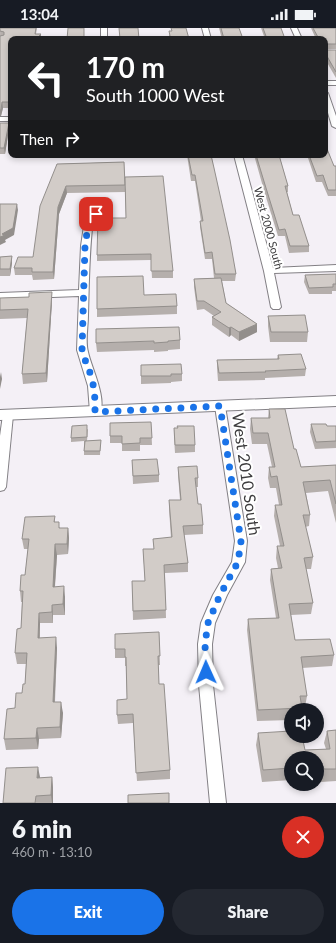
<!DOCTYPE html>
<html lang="en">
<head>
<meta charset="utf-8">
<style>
	:root { --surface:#171b24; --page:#242831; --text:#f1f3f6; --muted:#9ea1a6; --accent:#1a73e8 }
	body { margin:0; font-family:Lato,sans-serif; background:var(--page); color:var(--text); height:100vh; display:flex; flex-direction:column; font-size:15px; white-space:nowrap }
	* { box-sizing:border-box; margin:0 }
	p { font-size:13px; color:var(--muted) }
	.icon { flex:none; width:22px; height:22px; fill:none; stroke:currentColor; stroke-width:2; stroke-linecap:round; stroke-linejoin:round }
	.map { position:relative; height:775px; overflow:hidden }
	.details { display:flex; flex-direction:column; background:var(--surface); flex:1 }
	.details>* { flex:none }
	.hud { position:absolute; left:8px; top:8px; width:320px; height:122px; border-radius:8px; box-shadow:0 2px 6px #0003; background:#202124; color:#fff; overflow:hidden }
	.controls { position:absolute; left:284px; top:675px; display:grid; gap:8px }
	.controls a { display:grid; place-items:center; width:40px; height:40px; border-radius:50%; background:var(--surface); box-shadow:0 2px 6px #0003; font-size:20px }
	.pin { position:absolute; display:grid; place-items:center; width:34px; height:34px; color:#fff; margin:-17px; border-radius:8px; box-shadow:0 2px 6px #0006 }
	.me { position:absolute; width:44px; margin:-22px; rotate:359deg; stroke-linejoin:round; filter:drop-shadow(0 0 3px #0008) }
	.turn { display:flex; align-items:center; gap:14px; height:84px; padding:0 12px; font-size:18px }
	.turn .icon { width:52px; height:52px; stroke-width:2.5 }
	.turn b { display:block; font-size:28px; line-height:34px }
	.then { display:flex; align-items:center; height:38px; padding:0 12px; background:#0003; gap:8px; font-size:15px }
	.round { display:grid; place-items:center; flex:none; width:42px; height:42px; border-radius:21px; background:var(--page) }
	.headline { display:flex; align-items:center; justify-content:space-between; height:68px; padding:0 12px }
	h1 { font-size:24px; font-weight:800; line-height:30px }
	.cta { display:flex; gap:8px; margin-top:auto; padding:8px 12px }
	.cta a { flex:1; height:46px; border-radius:24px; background:var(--accent); color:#fff; font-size:16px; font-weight:800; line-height:46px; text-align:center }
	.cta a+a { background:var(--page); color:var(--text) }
	.status { display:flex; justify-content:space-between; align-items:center; height:28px; padding:0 20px; background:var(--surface); direction:ltr }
	.status svg { height:11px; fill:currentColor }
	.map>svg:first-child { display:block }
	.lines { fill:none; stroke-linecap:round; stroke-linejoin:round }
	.street-casing { stroke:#838085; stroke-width:2 }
	.secondary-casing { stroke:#838085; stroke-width:2 }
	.street { fill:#fff; fill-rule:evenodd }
	.secondary { fill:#fff; fill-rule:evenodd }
	.wall { fill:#b5afac }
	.shaded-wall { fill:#938f8c }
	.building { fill:#d2ccc8; stroke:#938f8c }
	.route { stroke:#1a73e8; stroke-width:7; stroke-dasharray:0 12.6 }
	.labels { text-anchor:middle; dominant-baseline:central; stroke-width:4; stroke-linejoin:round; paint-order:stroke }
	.far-street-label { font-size:11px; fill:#3c3b3d; stroke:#fff }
	.near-street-label { font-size:16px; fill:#3c3b3d; stroke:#fff }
</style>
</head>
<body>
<div class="status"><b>13:04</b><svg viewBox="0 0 49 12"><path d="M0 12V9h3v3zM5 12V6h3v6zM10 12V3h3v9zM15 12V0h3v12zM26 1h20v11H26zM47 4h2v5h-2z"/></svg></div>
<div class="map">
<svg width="336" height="775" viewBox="0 0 336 775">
	<rect width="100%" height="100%" fill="#f4f0f6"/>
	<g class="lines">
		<defs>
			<g id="street">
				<rect x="101" y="0" width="6" height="11"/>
				<path d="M202,0h6l3,11h-6z"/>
				<path d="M291,0h6l5,11h-6z"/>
				<rect x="325" y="53" width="11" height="4"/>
				<path d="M325,63l3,2 8,23v12l-4,-2 -7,-23z"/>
				<rect x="0" y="89" width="11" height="4"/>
				<path d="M234,127h8l31,113 63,-3v6l-62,2 7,34 -2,2h-6l-2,-2 -7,-36z"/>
				<path d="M100,180h6l1,2 -14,10c-4,32 -4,63 -5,95 0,12 -3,26 0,37 3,15 20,48 11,62h-8l-1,-2 -2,-26 -11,-36 2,-54 -79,3v-6l79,-3 2,-44 4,-27z"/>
				<path d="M220,375l4,1 1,2 22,135 -2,21 -18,33 -12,28 -3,21 1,41 13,118h-16l-11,-118 -1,-41 3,-21 12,-28 19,-33 3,-21 -20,-135 1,-2z"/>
				<path d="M8,383l4,2 1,2 -7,72 -2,3 -4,1v-55l3,-21 1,-2z"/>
			</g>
			<path id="secondary" d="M336,368v10l-336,14v-10z"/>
		</defs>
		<use href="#street" class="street-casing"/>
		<use href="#secondary" class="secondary-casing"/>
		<use href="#street" class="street"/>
		<use href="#secondary" class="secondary"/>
	</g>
	<g class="wall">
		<path d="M0,0h37l-1,6h5v5h-30v69h-8l-2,8z"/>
		<path d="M219,0h20l4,11h-21z"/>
		<path d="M261,0h20l4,11h-20z"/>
		<path d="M311,0h25v21h-11v-10h-9z"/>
		<path d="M325,22h11v28l-11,-19z"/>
		<path d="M0,95h9v6l-4,25h-5z"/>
		<path d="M187,127h24l25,119 -1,7h-13l4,22 31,21v8l-18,9 -8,-6 -2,2 -17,-12v-8l2,-1 -10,-7 -7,1 -3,-23v-8l20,-1 -2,-19h-7l-5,-32v-6h1l-6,-40h-4z"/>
		<path d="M254,127h25l9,31v6h-1l6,23 16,31v6l-20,1 -4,-17h-7l-13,-42z"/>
		<path d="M307,127h18l9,11h2v31v-1h-8l-6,-14h-6z"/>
		<path d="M124,134l1,25 48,84v7h-21l-1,-18 -54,1v-6l29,-37 -1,-26 -58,1 -8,21 -5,65 -21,1 -1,-5h-17l-1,-7 19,-11 24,-93z"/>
		<path d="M12,228v7l-2,13h-10v-19z"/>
		<path d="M336,246v17h-4v3h-23l-5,-12 1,-7z"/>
		<path d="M144,267l33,11v8l-80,3v-8z"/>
		<path d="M29,269l23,4 -5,81 -24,2 -1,-10 5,-56 -27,1v-21z"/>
		<path d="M268,288l40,16 -1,10h-37l-2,-16z"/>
		<path d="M180,312v9l-12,1v1l-14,1v-2l-57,2 -1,-9z"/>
		<path d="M278,327l28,14 -1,7 -40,2v2l-47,1 -1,-13v-8l60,-1z"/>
		<path d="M141,337l41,9v7l-11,1v1l-30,1z"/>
		<path d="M269,381l25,40 7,18 35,-2v58l-8,-32 -22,2 4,22 -1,11 -4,1 8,30 -2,12h-5l7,34 -2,11 -20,1 4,25 39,15 -2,11 -30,2 5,28 -2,11h-3v3h-11v10l-34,1 -10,-91 1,-11 28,-1 -6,-38 1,-11 7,-1 -2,-10 1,-12h3l-6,-30 1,-11h4l-3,-17h-6l-2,-10 1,-11h3l-5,-23h-15l-2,-15 1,-11h17z"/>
		<path d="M151,394l1,23h-12v6h-18v-8h-12v-7z"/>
		<path d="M311,396l16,2h9v22l-21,1 -5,-17z"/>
		<path d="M174,400l21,17v7l-20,1 -1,-17z"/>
		<path d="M88,401l-1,12 14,-1 -1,15h-16v-14l-13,1v-4z"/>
		<path d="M132,432l27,15v7l-26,2z"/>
		<path d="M178,439l20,11v9h-2l2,17 5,21v9l-19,1 4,28v9l-23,1 1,45 -33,2 -1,-39h13l-2,-32h11l-1,-10 18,-1 -2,-29v-9h11l-2,-25z"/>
		<path d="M55,488v6l5,6h8l1,10 -1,16 -11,1 -2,32 10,10v18h-12v8h-13v15l17,10 -2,54 8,11 -2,25 -22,1 -1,10 -32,1 -2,-11 11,-31 7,-15 3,-9 1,-20h-9l-2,-11 6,-25 1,-26h-1l-1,-11 5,-16 3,-26h-4l-2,-10z"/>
		<path d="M159,604l1,33h-2l1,19 11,86v9l-33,2 -4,-58 -15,1 -1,-9 10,-16 -1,-33h-1v-8h-10v-9z"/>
		<path d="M336,702v51l-15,1v-4h-4v-20h-26v22l-29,2 -6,-37 2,-12 47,17 21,-1 -2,-6 3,-12z"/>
		<path d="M52,749l1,11v15h-50l37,-25z"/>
	</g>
	<g class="shaded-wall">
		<path d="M41,6v5h-5z"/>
		<path d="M11,40v6l-3,-3z"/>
		<path d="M2,74l1,6 -2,8h-1v-6z"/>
		<path d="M9,95v6l-4,25 -1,-6z"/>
		<path d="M66,158l1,7 -8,21 -5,65 -1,-7 5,-65z"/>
		<path d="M17,176l1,6 -4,25 -9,5 1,2 -6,3v-8l2,-3z"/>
		<path d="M12,228v7l-2,13v-7z"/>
		<path d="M52,264v9l-5,81 -1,-9z"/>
		<path d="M257,296v8l-18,9v-9z"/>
		<path d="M231,299v8l-2,2v-9z"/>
		<path d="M1,344l1,7 -2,10v-12z"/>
		<path d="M68,500l1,10 -1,16 -1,-10z"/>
		<path d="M55,516l2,11 -3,42 -1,-10z"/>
		<path d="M64,558l1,11v18l-2,-11z"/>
		<path d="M52,577l1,10v8l-1,-11z"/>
		<path d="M39,585l1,10 -1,26 -1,-11z"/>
		<path d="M56,609l1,11 -3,65 -1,-11z"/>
		<path d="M61,674l2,11 -2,25 -1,-11z"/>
		<path d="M37,700l2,11 -1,10 -2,-11z"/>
		<path d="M38,739l2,10 -1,11 -2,-10z"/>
		<path d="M52,749l1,11v15h-1l-1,-8z"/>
	</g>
	<g class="building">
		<path d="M0,0h36l-1,6h6l-5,5h-25v29l-3,3 3,2v29h-9l-1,8h-1v-74l4,-1v-3l-4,-1z"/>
		<path d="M68,0h16v11h-17z"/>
		<path d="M119,0h19l1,11h-19z"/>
		<path d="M171,0h15l3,11h-20v-3h1l-1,-5h3z"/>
		<path d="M221,0h18l4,11h-19z"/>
		<path d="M263,0h18l4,11h-18z"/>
		<path d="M313,0h23v16h-11v-5h-6z"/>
		<path d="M325,22h11v22l-8,-14 -3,-6z"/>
		<path d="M0,95h9l-5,25h-4z"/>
		<path d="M325,116l9,22h2v24h-8l-5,-15 -6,1 -8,-21h16z"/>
		<path d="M188,127h23l3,13 16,72 6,34h-21l-3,-22 -7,1 -5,-32h3l-8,-46h-3z"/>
		<path d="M256,127h23l9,31h-3l8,29h6l10,31h-19l-5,-17 -6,1 -13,-42z"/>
		<path d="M124,134l1,23 -59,1 -8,21 -5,65h-21v-4h-18l4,-11h15l7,-51 17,-42z"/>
		<path d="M163,148l10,95h-22v-17l-54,1 1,-37h28l-1,-41z"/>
		<path d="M0,176h17l-4,24 -11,6 3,1 -5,2z"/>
		<path d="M12,228l-2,13h-10v-12z"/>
		<path d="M336,246v10h-3v3l-24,1 -4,-13z"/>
		<path d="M143,248l1,19 32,-1 1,12 -80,3v-32z"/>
		<path d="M221,250l5,25 31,21 -18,8 -8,-5 -2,1 -17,-11 9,-5 -17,-11h-7l-3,-22z"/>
		<path d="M52,264l-6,81 -24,1 6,-65 -28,1v-12l29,-1v-4z"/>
		<path d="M305,287l3,17h-37l-3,-16z"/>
		<path d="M179,299l1,13 -12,1v1l-14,1v-2l-58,2v-14z"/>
		<path d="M301,326l5,15 -41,2 1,1 -47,1 -2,-13 62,-1 -1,-4z"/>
		<path d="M181,336l1,10h-11v2h-30v-11z"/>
		<path d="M269,381h16l9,40h2l5,18 35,-2v39l-6,-24 -27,2 7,33h-7l10,42 -9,1 9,45 -24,1 6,36 35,-1 4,16 -33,2 6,39h-7l2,12 -44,2 -10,-91 31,-1 -8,-49 11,-1 -5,-22h7l-9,-41h7l-5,-29 -6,1 -2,-10h6l-7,-34h-15l-2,-15h19z"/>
		<path d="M151,394l1,16h-12v5l-18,1v-8h-12v-13z"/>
		<path d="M311,396h15l1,2h9v15l-20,1z"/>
		<path d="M87,397v12l-16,1 1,-12z"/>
		<path d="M177,398h17l1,19h-20l-1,-17h4z"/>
		<path d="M101,412l-1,11h-16l1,-10z"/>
		<path d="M157,431l2,16 -26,1 -1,-16z"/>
		<path d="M197,438l1,12h-3l3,26h3l2,21 -20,1 5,37 -24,2 2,45 -33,1 -1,-30h13l-2,-32h11l-1,-10 19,-2 -3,-37h12l-3,-33z"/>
		<path d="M55,488l-1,6h5v6h9l-1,16h-12l-1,23 -1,20 11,-1 -1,18 -11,1v7l-13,1 -1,25 18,-1 -3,65h8l-1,25 -23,1 -1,10 -32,1 3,-30 8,-1 1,-15h6l1,-9h2l2,-31h-12l2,-24 4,-1 2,-37h-3l1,-16h4l4,-36h-7l3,-22z"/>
		<path d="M159,604l1,24h-2l1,28h5l6,86 -34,3 -3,-59 -16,1v-15l10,-1 -1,-42h-1v-8h-10v-15z"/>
		<path d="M336,702v39h-12l-1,-3h-6v-8h-26v10l-28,2 -5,-37 33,-2v5h11l3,14 25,-1 -3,-18z"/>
		<path d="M38,739l-1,11 15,-1 -1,18 -15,1 -1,7h-32l3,-35z"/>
		<path d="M169,765v10h-41v-8z"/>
	</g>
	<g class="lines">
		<path class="route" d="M96,186l-7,5 -4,27 -3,104c2,10 7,17 9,27 4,12 4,22 4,35l125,-6 21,135 -3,21 -18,33 -12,28 -3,21 1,28"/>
	</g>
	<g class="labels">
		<g class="far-street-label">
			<text transform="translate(269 200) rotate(75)">West 2000 South</text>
		</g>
		<g class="near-street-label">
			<text transform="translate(247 446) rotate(82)">West 2010 South</text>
		</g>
	</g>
</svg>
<div class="controls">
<a><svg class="icon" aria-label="sound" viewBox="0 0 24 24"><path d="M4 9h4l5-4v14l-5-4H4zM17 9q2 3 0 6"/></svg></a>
<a><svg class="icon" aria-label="search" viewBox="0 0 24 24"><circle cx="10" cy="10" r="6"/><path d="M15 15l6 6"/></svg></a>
</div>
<div class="pin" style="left:96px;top:186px;background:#d93025"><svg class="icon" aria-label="arrive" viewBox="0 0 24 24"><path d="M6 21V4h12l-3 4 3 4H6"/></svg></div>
<svg class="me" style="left:206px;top:644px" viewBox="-20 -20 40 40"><path d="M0-17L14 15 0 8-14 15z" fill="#1a73e8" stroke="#fff" stroke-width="4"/></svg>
<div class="hud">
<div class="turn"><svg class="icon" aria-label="left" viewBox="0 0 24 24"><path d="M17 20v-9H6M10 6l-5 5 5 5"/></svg><div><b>170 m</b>South 1000 West</div></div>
<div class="then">Then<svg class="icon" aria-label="right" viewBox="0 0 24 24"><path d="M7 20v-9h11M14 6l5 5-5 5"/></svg></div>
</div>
</div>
<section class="details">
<div class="headline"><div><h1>6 min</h1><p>460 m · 13:10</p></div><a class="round" style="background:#d93025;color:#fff"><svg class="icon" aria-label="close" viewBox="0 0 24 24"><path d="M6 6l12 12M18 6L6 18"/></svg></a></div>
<div class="cta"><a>Exit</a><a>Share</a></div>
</section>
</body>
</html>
